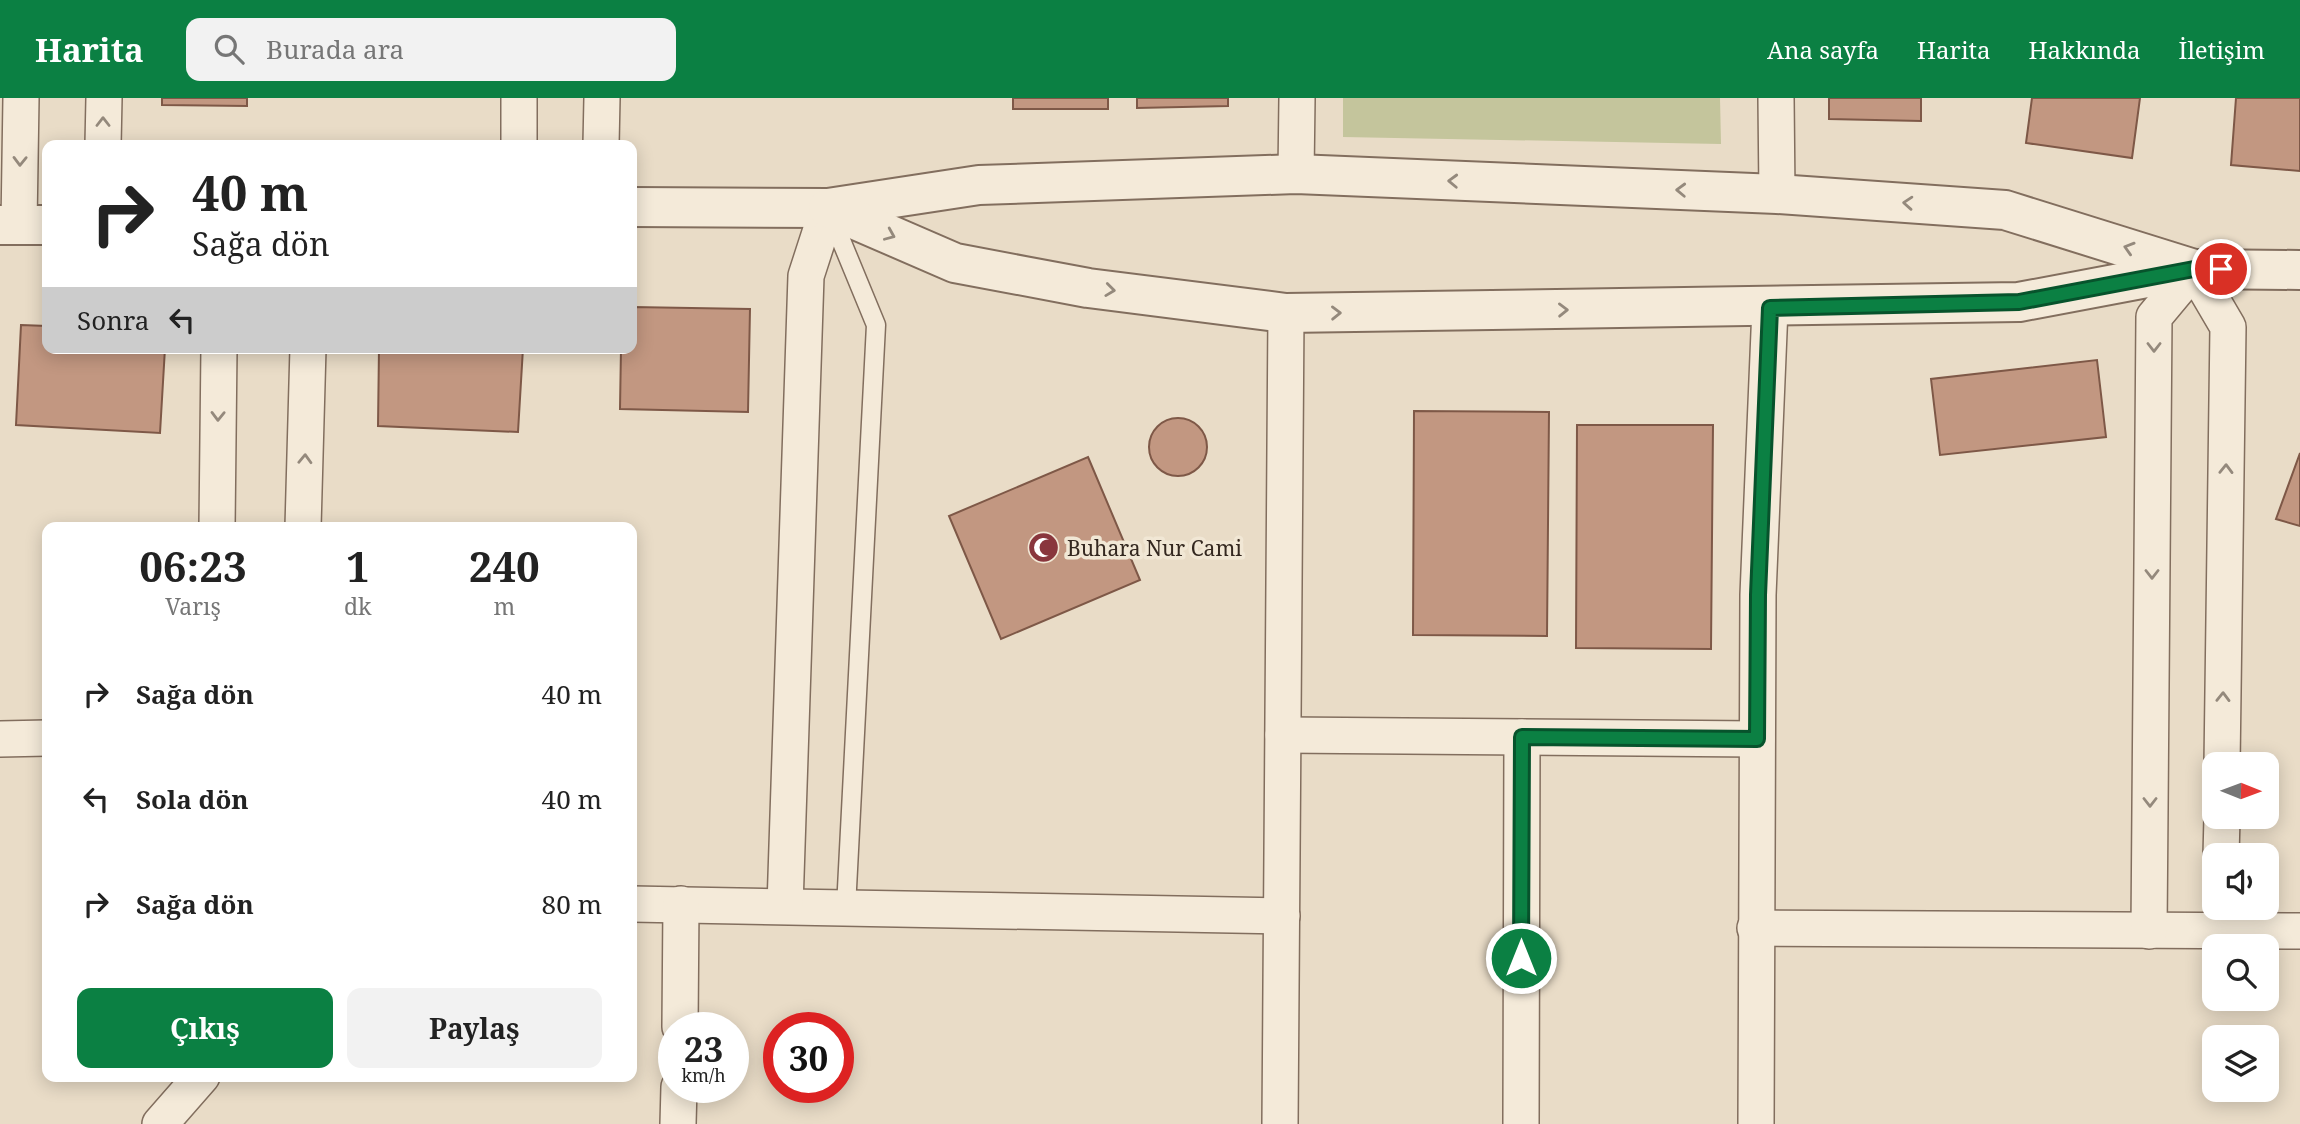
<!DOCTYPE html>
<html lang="tr">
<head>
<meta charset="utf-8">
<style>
	:root { --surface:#fff; --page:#f2f2f2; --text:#222; --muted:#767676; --accent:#0b8043 }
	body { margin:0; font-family:"Noto Serif",serif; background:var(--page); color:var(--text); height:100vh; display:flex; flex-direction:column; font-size:26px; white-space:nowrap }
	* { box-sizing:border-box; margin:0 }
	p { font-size:23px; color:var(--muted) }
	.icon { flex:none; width:38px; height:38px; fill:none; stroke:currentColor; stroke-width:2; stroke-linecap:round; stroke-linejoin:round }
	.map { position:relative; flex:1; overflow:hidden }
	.sheet { position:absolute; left:42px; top:424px; width:595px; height:560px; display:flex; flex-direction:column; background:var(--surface); border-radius:14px; box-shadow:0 4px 18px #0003 }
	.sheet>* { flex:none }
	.top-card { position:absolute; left:42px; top:42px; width:595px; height:214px; border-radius:14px; box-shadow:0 4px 18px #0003; background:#fff; color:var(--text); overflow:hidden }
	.needle { width:46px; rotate:91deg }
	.fabs { position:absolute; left:2202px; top:654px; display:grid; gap:14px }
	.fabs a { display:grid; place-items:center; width:77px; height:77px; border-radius:14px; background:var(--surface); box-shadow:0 4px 18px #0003; font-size:35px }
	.speed { position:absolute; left:658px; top:914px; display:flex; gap:14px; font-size:35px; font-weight:700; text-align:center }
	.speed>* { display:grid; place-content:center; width:91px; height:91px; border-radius:50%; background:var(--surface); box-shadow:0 4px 18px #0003; line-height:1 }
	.speed small { font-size:18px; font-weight:400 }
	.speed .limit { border:10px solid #d22; background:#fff; color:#111 }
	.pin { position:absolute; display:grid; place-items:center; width:60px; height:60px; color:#fff; margin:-30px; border:4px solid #fff; border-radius:50%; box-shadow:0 2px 7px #0007 }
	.me { position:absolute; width:77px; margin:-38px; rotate:0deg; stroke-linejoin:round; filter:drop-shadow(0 0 5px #0008) }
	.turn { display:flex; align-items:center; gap:24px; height:147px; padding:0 35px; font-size:32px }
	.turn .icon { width:91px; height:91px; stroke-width:2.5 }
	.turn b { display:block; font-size:49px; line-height:60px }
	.then { display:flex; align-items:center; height:66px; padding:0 35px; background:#0003; gap:14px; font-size:26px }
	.eta { display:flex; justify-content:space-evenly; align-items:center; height:119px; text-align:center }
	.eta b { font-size:42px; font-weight:700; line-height:49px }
	.cta { display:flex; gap:14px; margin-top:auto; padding:14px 35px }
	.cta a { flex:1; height:80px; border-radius:14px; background:var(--accent); color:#fff; font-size:28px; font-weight:700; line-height:80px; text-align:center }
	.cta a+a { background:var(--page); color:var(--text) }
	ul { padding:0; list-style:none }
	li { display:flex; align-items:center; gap:21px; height:105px; padding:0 35px }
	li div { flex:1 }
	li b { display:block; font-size:26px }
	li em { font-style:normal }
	header { display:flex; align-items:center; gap:42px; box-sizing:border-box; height:98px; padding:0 35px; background:var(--accent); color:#fff }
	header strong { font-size:33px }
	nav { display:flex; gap:38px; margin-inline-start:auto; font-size:24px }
	.search { width:490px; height:63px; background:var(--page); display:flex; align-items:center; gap:18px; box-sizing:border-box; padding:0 24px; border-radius:14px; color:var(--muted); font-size:26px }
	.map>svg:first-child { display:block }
	.green { fill:#c4c59c }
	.building { fill:#c29781; stroke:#7e5847; stroke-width:2 }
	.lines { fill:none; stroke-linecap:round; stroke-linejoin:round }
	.service-casing { stroke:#826e5e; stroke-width:21 }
	.minor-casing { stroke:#826e5e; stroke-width:38 }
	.tertiary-casing { stroke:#826e5e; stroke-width:42 }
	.service { stroke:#f4ead9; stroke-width:18 }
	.minor { stroke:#f4ead9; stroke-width:35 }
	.tertiary { stroke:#f4ead9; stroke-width:38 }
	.oneway { stroke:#94897c }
	.route-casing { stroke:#07532c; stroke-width:18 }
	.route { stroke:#0b8043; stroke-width:12 }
	.labels { text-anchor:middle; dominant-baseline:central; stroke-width:7; stroke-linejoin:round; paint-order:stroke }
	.poi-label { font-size:21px; fill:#342820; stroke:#f1e7d5; text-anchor:start }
</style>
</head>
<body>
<header>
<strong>Harita</strong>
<div class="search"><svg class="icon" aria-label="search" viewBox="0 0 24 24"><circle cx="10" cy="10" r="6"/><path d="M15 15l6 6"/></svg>Burada ara</div>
<nav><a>Ana sayfa</a><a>Harita</a><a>Hakkında</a><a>İletişim</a></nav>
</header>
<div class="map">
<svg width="2300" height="1026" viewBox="0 0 2300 1026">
	<rect width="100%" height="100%" fill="#e9dcc7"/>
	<path class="green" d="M1343,0h377l1,46 -378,-7z"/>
	<g class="building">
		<path d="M162,0h85v8l-85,-1z"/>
		<rect x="1013" y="0" width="95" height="11"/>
		<path d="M1137,0h91v8l-91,2z"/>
		<path d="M1829,0h92v23l-92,-2z"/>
		<path d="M2032,0h108l-8,60 -106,-15z"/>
		<path d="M2236,0h64v73l-69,-6z"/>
		<path d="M632,209l118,2 -2,103 -128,-3 1,-61h11z"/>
		<path d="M21,227l26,1v22h118l-5,85 -144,-8z"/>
		<path d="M379,250h144l-5,84 -140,-6z"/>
		<path d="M2097,262l9,77 -166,18 -9,-76z"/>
		<path d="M1414,313l135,1 -2,224 -134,-1z"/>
		<circle cx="1178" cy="349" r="29"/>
		<path d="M1577,327h136l-2,224 -135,-1z"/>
		<path d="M2300,355v73l-24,-7z"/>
		<path d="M1088,359l52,123 -139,59 -52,-123z"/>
	</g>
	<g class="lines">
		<defs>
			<path id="service" d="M829,113l47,114 -30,583"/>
			<g id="minor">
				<path d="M1776,0l1,96"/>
				<path d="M103,47l1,-47"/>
				<path d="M519,47v-47"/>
				<path d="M601,47l1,-47"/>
				<path d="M1296,76l1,-76"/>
				<path d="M19,126l2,-126"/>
				<path d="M217,429l2,-179"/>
				<path d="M303,429l5,-179"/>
				<path d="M1283,637l474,4"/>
				<path d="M0,641l47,-1"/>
				<path d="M2221,758l1,-39"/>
				<path d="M632,806l650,12"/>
				<path d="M785,808l21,-630 22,-68"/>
				<path d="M1755,830l545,3"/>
				<path d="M2149,833l5,-614 40,-48 34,58 -6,438"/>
				<path d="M680,929l1,-123"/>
				<path d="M160,1026l42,-48"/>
				<path d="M678,1026l1,-37"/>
				<path d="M1280,1026l6,-811"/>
				<path d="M1521,1026l1,-387"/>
				<path d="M1756,1026l2,-529 12,-287"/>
			</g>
			<g id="tertiary">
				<path d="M632,109l196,1 151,-23 317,-11 481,20 228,16 189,59"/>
				<path d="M828,110l127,55 133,25 198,25 733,-11 175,-33 106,1"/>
				<path d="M0,127h47"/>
			</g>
		</defs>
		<use href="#service" class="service-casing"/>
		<use href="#minor" class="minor-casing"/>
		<use href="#tertiary" class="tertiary-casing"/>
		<use href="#service" class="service"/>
		<use href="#minor" class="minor"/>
		<use href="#tertiary" class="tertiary"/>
	</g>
	<defs><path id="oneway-chevron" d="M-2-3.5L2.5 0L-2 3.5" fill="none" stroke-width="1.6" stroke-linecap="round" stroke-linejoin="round" transform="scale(1.75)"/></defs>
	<g class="oneway">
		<use href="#oneway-chevron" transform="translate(103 24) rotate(-90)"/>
		<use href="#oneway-chevron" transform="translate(20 63) rotate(91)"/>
		<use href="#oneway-chevron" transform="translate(1453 83) rotate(-178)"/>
		<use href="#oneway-chevron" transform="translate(1681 92) rotate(-178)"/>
		<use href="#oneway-chevron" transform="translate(1908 105) rotate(-176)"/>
		<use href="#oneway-chevron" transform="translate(890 137) rotate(23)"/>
		<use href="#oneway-chevron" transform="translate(2129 150) rotate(-163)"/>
		<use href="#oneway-chevron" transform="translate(1110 192) rotate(7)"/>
		<use href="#oneway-chevron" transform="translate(1563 212) rotate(-1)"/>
		<use href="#oneway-chevron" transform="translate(1336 215) rotate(-1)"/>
		<use href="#oneway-chevron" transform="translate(2154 249) rotate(90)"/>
		<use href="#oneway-chevron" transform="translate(218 318) rotate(91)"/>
		<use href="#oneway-chevron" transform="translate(305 361) rotate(-88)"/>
		<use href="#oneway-chevron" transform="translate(2226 371) rotate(-89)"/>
		<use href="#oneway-chevron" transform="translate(2152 476) rotate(90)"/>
		<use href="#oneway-chevron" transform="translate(2223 599) rotate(-89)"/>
		<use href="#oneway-chevron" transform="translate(2150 704) rotate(90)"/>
	</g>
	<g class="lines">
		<defs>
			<path id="route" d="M1521,860l1,-221 235,2 1,-144 12,-287 249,-6 175,-33h27"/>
		</defs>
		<use href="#route" class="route-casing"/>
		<use href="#route" class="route"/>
	</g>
	<defs>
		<symbol id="mosque-disc" viewBox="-11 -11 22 22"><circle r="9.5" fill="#89363d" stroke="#f1e7d5"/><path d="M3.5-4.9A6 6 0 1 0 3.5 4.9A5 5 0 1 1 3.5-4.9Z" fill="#fff"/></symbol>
	</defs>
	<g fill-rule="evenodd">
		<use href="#mosque-disc" x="1026" y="432" width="35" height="35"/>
	</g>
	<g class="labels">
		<g class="poi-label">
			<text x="1067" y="450">Buhara Nur Cami</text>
		</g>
	</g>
</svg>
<div class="fabs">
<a><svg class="needle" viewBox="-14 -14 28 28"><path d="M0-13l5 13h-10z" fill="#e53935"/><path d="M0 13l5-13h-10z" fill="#767676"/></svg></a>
<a><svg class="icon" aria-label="sound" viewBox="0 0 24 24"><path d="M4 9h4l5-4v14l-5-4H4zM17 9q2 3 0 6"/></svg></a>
<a><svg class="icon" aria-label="search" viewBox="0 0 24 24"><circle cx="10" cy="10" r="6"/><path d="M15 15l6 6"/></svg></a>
<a><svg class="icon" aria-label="layers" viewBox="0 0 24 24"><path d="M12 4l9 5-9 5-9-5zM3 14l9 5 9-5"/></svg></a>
</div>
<div class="speed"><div>23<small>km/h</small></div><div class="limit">30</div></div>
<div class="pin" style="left:2221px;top:171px;background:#d93025"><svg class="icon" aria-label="arrive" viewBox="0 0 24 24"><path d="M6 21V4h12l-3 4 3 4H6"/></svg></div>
<svg class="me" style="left:1521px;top:860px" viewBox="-20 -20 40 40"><circle r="17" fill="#0b8043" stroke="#fff" stroke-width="3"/><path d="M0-11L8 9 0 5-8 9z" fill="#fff"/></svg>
<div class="top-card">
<div class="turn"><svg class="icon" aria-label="right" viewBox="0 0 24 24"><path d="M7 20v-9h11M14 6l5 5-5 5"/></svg><div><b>40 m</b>Sağa dön</div></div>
<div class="then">Sonra<svg class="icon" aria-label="left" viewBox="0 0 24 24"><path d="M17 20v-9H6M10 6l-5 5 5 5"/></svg></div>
</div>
<section class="sheet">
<div class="eta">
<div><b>06:23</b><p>Varış</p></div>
<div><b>1</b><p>dk</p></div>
<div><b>240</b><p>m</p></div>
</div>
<ul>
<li><svg class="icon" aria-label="right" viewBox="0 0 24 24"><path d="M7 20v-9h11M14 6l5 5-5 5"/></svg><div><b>Sağa dön</b></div><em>40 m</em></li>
<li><svg class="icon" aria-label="left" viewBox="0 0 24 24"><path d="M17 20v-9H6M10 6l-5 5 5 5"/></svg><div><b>Sola dön</b></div><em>40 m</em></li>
<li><svg class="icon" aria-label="right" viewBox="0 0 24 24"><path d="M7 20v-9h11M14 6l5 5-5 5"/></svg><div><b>Sağa dön</b></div><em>80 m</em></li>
</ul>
<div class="cta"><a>Çıkış</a><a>Paylaş</a></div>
</section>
</div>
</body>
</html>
